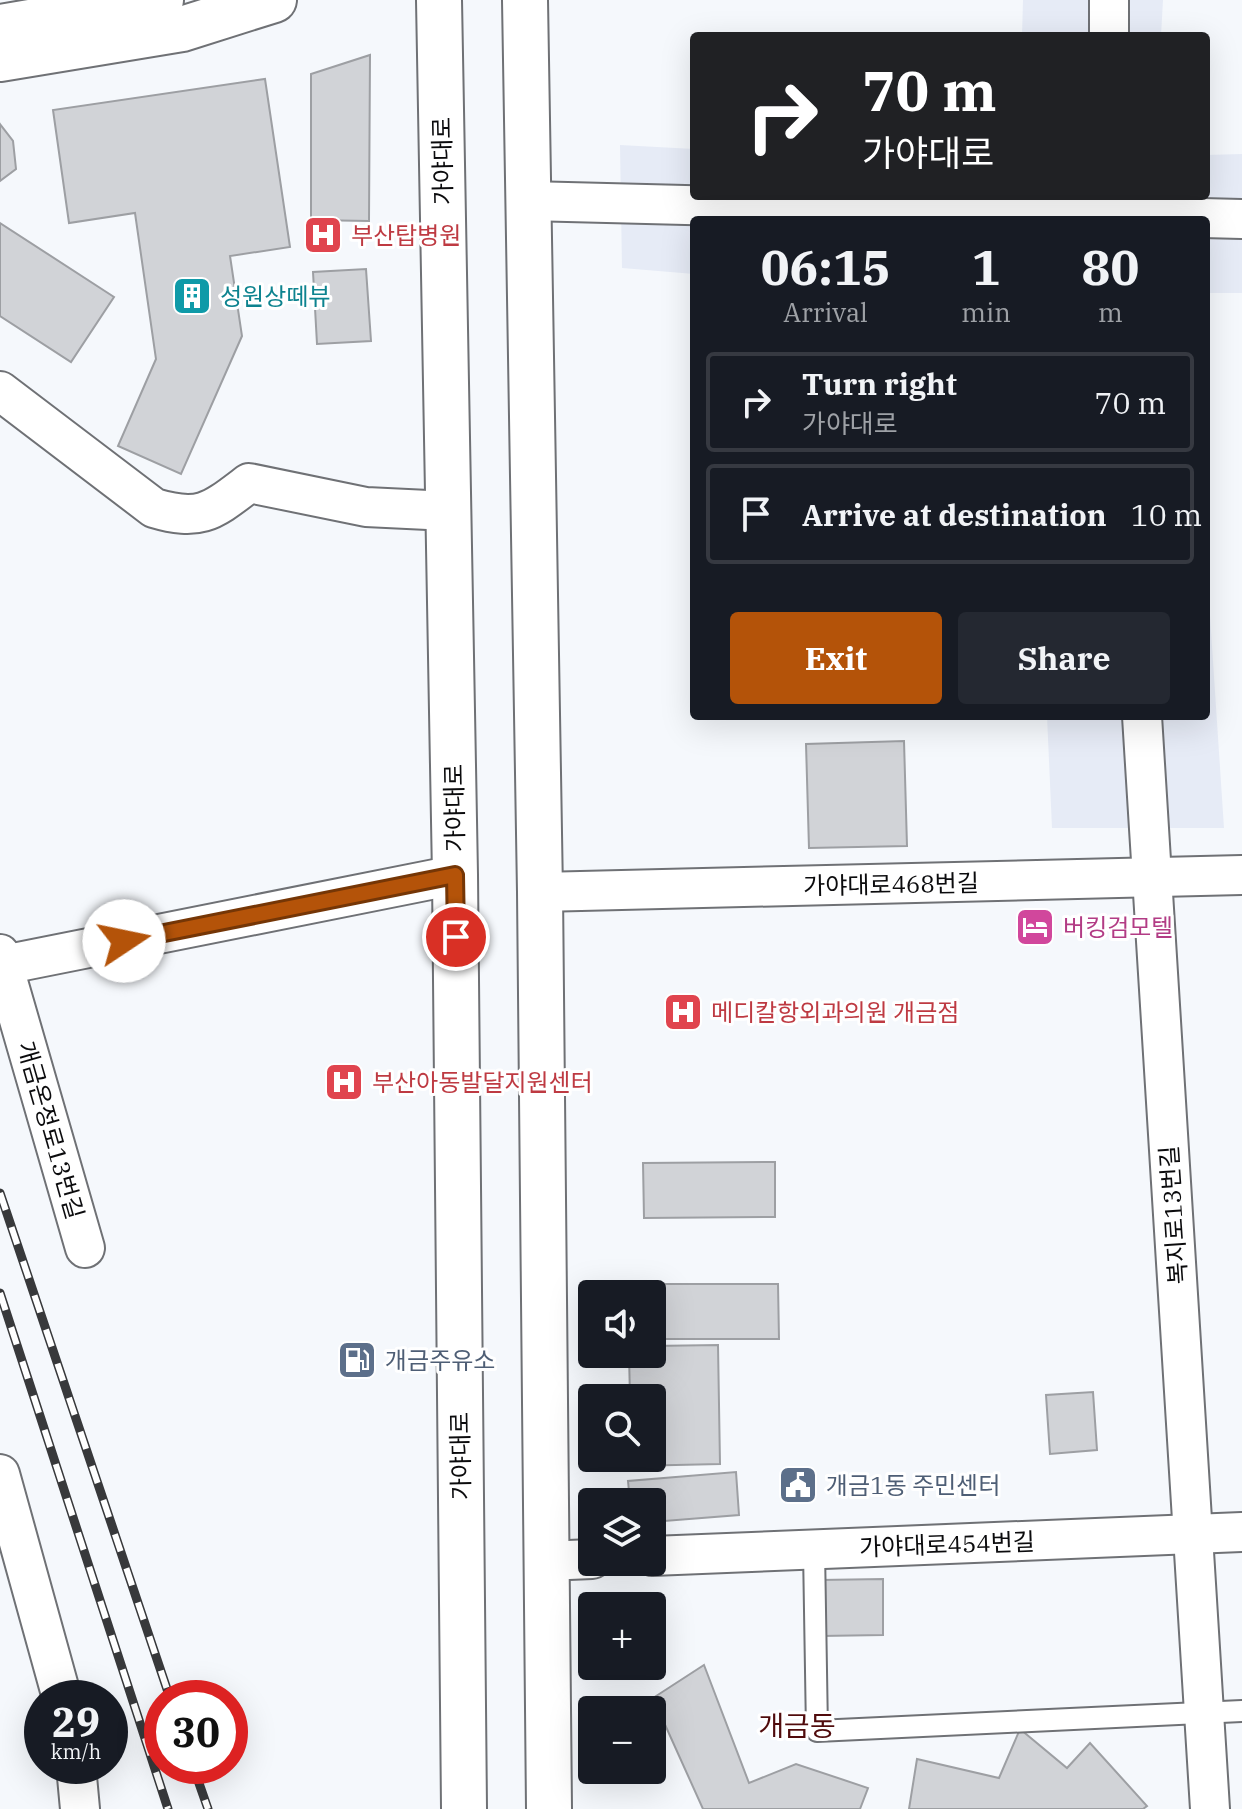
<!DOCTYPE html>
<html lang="en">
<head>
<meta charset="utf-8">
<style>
	:root { --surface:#171b24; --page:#242831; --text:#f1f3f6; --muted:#9ea1a6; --line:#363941; --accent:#b45309 }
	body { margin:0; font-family:"IBM Plex Serif","Noto Sans KR",serif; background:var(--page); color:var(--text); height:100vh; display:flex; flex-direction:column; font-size:30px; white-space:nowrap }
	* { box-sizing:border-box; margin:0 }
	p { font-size:26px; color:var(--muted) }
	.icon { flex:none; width:44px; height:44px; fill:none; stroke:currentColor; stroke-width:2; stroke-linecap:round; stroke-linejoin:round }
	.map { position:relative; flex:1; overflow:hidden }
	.sheet { position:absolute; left:690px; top:216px; width:520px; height:504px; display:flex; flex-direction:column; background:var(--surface); border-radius:8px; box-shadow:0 8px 32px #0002 }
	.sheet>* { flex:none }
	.guide { position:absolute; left:690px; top:32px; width:520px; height:168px; border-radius:8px; box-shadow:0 8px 32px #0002; background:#202124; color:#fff; overflow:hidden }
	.controls { position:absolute; left:578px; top:1280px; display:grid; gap:16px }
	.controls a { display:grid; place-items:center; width:88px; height:88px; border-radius:8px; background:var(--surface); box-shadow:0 8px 32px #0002; font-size:40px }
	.speed { position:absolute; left:24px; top:1680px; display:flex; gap:16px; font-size:40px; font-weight:700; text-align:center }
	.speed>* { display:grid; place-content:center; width:104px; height:104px; border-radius:50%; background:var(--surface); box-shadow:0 8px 32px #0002; line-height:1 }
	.speed small { font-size:20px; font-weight:400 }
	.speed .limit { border:12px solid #d22; background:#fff; color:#111 }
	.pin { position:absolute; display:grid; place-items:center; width:68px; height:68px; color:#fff; margin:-34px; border:4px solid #fff; border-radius:50%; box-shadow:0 2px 8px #0007 }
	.me { position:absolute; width:88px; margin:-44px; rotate:79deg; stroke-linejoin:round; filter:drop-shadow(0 0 6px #0008) }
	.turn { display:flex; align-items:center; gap:28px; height:168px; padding:0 40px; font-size:36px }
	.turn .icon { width:104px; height:104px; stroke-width:2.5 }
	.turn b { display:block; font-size:56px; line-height:68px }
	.eta { display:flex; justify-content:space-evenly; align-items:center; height:136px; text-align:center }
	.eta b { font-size:48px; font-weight:800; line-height:56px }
	.button { display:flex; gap:16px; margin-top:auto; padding:16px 40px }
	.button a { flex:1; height:92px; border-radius:8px; background:var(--accent); color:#fff; font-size:32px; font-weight:800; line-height:92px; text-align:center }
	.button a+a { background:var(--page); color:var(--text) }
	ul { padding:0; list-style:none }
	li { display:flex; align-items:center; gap:24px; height:100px; margin:0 16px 12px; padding:0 24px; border:4px solid var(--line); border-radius:8px }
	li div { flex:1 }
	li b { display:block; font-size:30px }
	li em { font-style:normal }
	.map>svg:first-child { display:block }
	.built { fill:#e6ebf6 }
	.building { fill:#d1d3d7; stroke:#9d9fa3; stroke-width:2 }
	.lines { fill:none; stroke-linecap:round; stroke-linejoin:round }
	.lane-casing { stroke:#6f7175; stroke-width:24 }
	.street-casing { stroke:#6f7175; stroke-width:42 }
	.secondary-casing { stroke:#6f7175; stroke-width:48 }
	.lane { stroke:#fff; stroke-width:20 }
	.street { stroke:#fff; stroke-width:38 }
	.secondary { stroke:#fff; stroke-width:44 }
	.rail-casing { stroke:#38393b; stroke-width:9 }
	.rail { stroke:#fff; stroke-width:6; stroke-dasharray:18; stroke-linecap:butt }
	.route-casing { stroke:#753606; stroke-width:20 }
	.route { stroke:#b45309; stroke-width:14 }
	.labels { text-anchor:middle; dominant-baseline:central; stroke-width:6; stroke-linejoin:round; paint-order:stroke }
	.street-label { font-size:24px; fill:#0b0b0d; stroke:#fff }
	.health-label { font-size:24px; fill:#be3a42; stroke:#fff; text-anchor:start }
	.culture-label { font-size:24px; fill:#0d838f; stroke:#fff; text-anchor:start }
	.hotel-label { font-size:24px; fill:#b23c85; stroke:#fff; text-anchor:start }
	.service-label { font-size:24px; fill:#4e5e75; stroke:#fff; text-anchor:start }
	.quarter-label { font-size:28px; fill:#500b0c; stroke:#fff }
</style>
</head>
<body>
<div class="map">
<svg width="1242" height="1809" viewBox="0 0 1242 1809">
	<rect width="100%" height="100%" fill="#f5f8fc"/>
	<g class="built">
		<path d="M1023,0h140l-2,36h-139z"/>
		<path d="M620,145l74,4v47h512v-41l36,-1v139h-36v-73h-512v54l-72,-6z"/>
		<path d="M1206,555l18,273h-172l-5,-112h159z"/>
	</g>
	<g class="building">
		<path d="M370,55l-1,166 -58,-1v-146z"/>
		<path d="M265,79l25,168 -60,9 12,80 -61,138 -63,-28 38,-87 -21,-146 -66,10 -16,-113z"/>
		<path d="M0,124l13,17 3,28 -16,12z"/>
		<path d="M0,223l114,74 -43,65 -71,-46z"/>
		<path d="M366,269l5,72 -54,3 -4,-72z"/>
		<path d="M904,741l3,105 -98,2 -3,-104z"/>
		<path d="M775,1162v55l-131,1 -1,-55z"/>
		<path d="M642,1284h136l1,55h-127v-45h-10z"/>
		<path d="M718,1345l2,119 -89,2v-8h21v-60h-22l-1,-44h23v-8z"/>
		<path d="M1093,1392l4,58 -47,4 -4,-59z"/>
		<path d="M736,1472l3,43 -87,7v-20h-22l-2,-21z"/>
		<path d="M883,1579v56l-62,1 -1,-56z"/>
		<path d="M704,1665l45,118 47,-19 72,24 -8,21h-157l-50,-111z"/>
		<path d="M1020,1729l47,39 23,-25 57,63 -4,3h-234l8,-50 82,19z"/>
	</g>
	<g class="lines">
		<defs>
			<path id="lane" d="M814,1550l3,181 425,-20"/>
			<g id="street">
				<path d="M1109,36v-36"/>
				<path d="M528,201l714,18"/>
				<path d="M0,391l154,117c47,14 58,3 95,-25l117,24 83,4"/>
				<path d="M1142,716l68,1093"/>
				<path d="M540,892l702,-17"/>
				<path d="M0,954l85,294"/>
				<path d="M3,965l452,-90"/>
				<path d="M0,1474l62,224"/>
				<path d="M652,1556l590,-24"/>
				<path d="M545,1561l47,-2"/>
				<path d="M76,1766l4,43"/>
			</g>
			<g id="secondary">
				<path d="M439,0l16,875 9,934"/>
				<path d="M525,0l15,892 9,917"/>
				<path d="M0,27l161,-27"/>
				<path d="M0,59l182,-30 92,-29"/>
			</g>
		</defs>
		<use href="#lane" class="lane-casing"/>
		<use href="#street" class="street-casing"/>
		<use href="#secondary" class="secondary-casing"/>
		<use href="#lane" class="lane"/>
		<use href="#street" class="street"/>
		<use href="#secondary" class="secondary"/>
		<defs>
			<g id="rail">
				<path d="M0,1193l170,505"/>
				<path d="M0,1293l168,516"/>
				<path d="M193,1766l15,43"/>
			</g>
		</defs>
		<use href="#rail" class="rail-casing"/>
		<use href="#rail" class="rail"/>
	</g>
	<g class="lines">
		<defs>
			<path id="route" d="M124,941l331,-66 1,62"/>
		</defs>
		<use href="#route" class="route-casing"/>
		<use href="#route" class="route"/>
	</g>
	<defs>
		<symbol id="hospital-square" viewBox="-11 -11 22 22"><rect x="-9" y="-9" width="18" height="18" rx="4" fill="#e0444e" stroke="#fff"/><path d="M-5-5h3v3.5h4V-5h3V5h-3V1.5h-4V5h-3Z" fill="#fff"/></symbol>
		<symbol id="building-square" viewBox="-11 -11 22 22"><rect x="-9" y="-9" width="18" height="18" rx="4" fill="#0f9aa8" stroke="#fff"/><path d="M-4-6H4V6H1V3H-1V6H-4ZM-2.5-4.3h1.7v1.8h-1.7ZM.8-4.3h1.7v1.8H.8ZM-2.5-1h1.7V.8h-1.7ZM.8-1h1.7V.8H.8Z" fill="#fff"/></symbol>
		<symbol id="hotel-square" viewBox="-11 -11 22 22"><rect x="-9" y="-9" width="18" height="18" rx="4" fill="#d1479c" stroke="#fff"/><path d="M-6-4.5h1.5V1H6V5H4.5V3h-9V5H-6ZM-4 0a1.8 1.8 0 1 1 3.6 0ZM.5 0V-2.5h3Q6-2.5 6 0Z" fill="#fff"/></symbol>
		<symbol id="fuel-square" viewBox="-11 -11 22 22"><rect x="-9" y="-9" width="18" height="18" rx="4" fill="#5c6f8a" stroke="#fff"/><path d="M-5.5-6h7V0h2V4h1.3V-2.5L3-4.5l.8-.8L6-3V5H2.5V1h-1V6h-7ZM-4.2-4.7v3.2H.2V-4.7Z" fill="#fff"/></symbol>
		<symbol id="civic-square" viewBox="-11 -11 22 22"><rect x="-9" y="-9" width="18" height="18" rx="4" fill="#5c6f8a" stroke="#fff"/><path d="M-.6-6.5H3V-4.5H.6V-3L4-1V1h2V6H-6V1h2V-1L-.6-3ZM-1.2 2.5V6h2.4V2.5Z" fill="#fff"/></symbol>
	</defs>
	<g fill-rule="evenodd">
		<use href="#hospital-square" x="301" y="213" width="44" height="44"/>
		<use href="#building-square" x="170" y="274" width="44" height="44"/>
		<use href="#hotel-square" x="1013" y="905" width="44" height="44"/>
		<use href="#hospital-square" x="661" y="990" width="44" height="44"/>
		<use href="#hospital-square" x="322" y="1060" width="44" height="44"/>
		<use href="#fuel-square" x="335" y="1338" width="44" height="44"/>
		<use href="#civic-square" x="776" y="1463" width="44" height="44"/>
	</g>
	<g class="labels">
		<g class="street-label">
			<text transform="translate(442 161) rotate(-91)">가야대로</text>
			<text transform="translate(454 808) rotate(-91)">가야대로</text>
			<text transform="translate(891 884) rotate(-1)">가야대로468번길</text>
			<text transform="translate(51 1130) rotate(74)">개금온정로13번길</text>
			<text transform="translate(1173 1215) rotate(-94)">복지로13번길</text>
			<text transform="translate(460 1456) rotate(-91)">가야대로</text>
			<text transform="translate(947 1544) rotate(-2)">가야대로454번길</text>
		</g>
		<g class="health-label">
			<text x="351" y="235">부산탑병원</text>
			<text x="711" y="1012">메디칼항외과의원 개금점</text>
			<text x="372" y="1082">부산아동발달지원센터</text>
		</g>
		<g class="culture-label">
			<text x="220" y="296">성원상떼뷰</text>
		</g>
		<g class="hotel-label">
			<text x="1063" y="927">버킹검모텔</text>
		</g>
		<g class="service-label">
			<text x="385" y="1360">개금주유소</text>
			<text x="826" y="1485">개금1동 주민센터</text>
		</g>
		<g class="quarter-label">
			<text x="797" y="1725">개금동</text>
		</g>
	</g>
</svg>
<div class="controls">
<a><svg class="icon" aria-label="sound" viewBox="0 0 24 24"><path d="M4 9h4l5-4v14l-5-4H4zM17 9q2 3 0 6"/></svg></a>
<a><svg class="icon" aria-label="search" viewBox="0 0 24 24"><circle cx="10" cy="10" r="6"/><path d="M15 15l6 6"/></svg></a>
<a><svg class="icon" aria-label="layers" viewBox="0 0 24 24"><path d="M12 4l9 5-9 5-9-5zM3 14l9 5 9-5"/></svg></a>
<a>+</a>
<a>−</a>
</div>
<div class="speed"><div>29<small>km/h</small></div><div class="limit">30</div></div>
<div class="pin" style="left:456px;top:937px;background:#d93025"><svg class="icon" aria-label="arrive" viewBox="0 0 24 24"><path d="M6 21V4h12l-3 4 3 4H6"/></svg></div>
<svg class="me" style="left:124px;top:941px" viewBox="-20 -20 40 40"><circle r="19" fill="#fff"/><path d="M0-13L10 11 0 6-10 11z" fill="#b45309"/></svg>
<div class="guide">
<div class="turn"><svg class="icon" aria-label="right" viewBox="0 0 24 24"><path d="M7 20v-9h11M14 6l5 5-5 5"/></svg><div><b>70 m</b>가야대로</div></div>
</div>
<section class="sheet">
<div class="eta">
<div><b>06:15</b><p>Arrival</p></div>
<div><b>1</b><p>min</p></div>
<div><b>80</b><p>m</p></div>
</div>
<ul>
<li><svg class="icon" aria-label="right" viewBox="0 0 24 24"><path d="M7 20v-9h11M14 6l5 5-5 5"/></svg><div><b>Turn right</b><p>가야대로</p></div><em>70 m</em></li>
<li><svg class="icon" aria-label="arrive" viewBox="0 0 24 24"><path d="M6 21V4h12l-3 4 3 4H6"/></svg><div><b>Arrive at destination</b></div><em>10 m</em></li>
</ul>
<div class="button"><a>Exit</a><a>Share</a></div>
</section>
</div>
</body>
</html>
